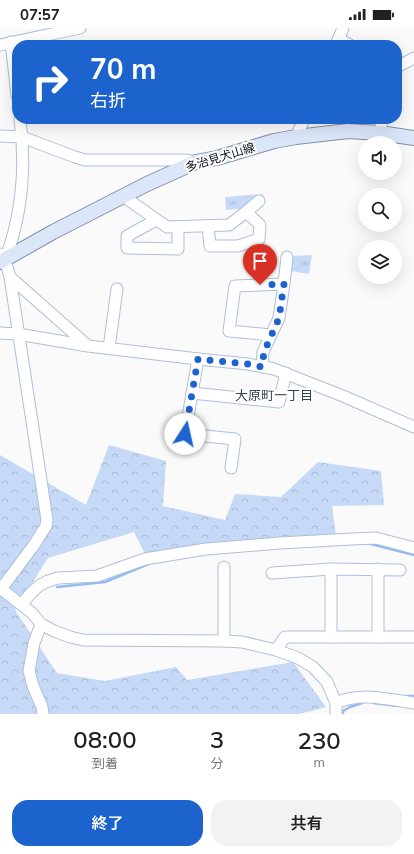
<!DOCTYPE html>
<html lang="ja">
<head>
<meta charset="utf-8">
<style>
	:root { --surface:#fff; --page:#f2f2f2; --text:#202124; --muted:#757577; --accent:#1d63ce }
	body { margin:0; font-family:Mulish,"Noto Sans JP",sans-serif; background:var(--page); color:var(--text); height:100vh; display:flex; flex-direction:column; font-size:15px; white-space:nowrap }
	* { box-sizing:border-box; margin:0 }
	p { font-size:13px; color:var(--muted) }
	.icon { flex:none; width:22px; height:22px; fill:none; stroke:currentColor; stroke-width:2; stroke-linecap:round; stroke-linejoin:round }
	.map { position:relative; height:686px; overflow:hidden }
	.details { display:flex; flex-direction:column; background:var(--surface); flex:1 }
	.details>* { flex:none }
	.guide { position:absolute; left:12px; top:12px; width:390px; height:84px; border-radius:16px; box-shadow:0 4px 16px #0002; background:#1d63ce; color:#fff; overflow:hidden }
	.tools { position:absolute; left:358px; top:108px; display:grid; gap:8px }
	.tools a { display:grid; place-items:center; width:44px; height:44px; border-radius:50%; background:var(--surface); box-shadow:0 4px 16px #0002; font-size:20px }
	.pin { position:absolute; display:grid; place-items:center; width:34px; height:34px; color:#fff; margin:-41px -17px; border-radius:50% 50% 50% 0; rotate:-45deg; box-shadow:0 0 4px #0007 }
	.pin .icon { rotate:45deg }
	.me { position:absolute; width:44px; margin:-22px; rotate:10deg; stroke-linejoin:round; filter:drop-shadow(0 0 3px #0008) }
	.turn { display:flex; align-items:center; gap:14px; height:84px; padding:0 12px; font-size:18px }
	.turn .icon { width:52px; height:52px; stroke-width:2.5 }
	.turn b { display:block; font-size:28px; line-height:34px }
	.eta { display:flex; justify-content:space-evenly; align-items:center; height:68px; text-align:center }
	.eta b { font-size:24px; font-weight:600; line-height:28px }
	.button { display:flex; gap:8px; margin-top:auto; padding:8px 12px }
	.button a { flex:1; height:46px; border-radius:16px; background:var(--accent); color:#fff; font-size:16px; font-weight:600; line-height:46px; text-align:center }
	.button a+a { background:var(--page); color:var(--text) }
	.status { display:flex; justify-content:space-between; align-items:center; height:28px; padding:0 20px; background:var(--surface); direction:ltr }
	.status svg { height:11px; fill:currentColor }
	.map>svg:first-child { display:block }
	.grass { fill:url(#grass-tufts) }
	.forest { fill:url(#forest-crowns) }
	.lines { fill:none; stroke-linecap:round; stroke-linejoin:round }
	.stream { stroke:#95bbf6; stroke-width:2.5 }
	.minor-casing { stroke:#aebfda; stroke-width:13 }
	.major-casing { stroke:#8290a8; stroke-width:16 }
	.minor { stroke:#fff; stroke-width:11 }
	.major { stroke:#dbe6f9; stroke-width:14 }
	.route { stroke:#1d63ce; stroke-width:7; stroke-dasharray:0 12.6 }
	.labels { text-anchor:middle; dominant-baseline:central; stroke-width:4; stroke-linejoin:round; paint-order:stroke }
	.street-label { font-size:12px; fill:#090f18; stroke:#fff }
	.neighbourhood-label { font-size:13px; fill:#35435a; stroke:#fff }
</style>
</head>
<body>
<div class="status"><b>07:57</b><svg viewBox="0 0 49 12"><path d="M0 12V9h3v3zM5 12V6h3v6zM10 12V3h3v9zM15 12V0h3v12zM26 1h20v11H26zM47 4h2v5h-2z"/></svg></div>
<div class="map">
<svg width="414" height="686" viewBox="0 0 414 686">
	<defs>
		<pattern id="grass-tufts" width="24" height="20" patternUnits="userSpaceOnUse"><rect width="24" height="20" fill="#c6d9f7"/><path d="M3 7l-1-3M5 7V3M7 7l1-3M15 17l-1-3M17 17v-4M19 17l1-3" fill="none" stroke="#a9b9d3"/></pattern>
		<pattern id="forest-crowns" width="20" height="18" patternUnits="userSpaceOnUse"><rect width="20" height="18" fill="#c6d9f7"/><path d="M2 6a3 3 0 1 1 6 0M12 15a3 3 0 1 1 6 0" fill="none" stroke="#a9b9d3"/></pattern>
	</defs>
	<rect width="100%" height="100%" fill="#fafafa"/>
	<g class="grass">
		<path d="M264,166l-15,14 -23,2 -1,-13z"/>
		<path d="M312,227l-3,19 -18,-3 1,-15z"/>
	</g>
	<path class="forest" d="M109,417l57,16 -3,45 62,14 10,-26 46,3 37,-35 63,9 3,34 -52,1 4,30 -103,5 -88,13 -11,-22 -86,26 -33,52 42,63 48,8 71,-14 11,13 106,-18 33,45 -27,7h-299v-259l86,50z"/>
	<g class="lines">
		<g class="stream">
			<path d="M367,515l47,12"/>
			<path d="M57,559l48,-5 46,-19"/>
			<path d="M405,668h9"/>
			<path d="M373,675l25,3"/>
			<path d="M343,686v-3l7,-4 12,-4"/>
		</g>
		<defs>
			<g id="minor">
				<path d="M339,11l11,6"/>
				<path d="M11,14l6,54"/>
				<path d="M0,17l80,-17"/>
				<path d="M336,17l7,-17"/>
				<path d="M397,39l17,-9"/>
				<path d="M380,105l2,-14"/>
				<path d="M0,108l22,1 53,20 10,3h100l11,2"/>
				<path d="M296,109l8,-18"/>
				<path d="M123,168l44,31 62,-2 17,-13 13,-11"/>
				<path d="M156,192l-29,16v12l51,1v-22"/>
				<path d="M208,198l2,20h28l21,-7 1,-14 -14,-13"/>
				<path d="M0,226l5,6 5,17 37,243 -1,6 -12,19 -33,44"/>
				<path d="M5,232c17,-45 21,-94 15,-141"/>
				<path d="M10,249l77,68"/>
				<path d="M0,305l18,1 70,12 110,13 50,5 26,5 69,27 71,31"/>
				<path d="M271,307l-42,-4 6,-45 49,-2"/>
				<path d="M109,320l8,-59"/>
				<path d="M198,331l-13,75 50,5 -4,29"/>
				<path d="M262,339l1,-15 16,-34 5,-34 3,-27"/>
				<path d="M192,365l87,9 7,-29"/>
				<path d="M224,539v74"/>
				<path d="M331,541v68"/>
				<path d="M272,545l59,-4 69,1"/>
				<path d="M0,560l32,25 9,11 13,7 16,6 13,3 141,1 18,1 34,8 22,8 15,9 14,15 9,21v11"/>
				<path d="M22,576l9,-11 9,-8 8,-4 10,-3 39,-2 48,-17 61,-10 74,-6 72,-4 24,-1 38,10"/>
				<path d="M41,596l-7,19 -5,28 4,15 9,21 1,7"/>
				<path d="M378,609v-68"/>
				<path d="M276,622l9,-13h129"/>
				<path d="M336,675c25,-11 52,-4 78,0"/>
			</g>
			<path id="major" d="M0,234l53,-30 94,-48 49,-22 21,-4 57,-17 22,-4 52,-6 32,2 34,5"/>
		</defs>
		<use href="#minor" class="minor-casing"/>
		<use href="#major" class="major-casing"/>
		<use href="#minor" class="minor"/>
		<use href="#major" class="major"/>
	</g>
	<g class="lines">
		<path class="route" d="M185,406l13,-75 50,5 14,3 2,-15 15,-34 5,-34 -24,1"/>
	</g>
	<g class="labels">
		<g class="street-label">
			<text transform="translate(220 129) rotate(-17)">多治見犬山線</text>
		</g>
		<g class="neighbourhood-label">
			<text x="274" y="367">大原町一丁目</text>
		</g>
	</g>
</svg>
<div class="tools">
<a><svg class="icon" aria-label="sound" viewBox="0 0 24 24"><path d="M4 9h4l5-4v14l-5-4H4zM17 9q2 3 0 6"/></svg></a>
<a><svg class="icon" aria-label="search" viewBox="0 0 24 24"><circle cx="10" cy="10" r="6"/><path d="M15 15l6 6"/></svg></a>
<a><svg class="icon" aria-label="layers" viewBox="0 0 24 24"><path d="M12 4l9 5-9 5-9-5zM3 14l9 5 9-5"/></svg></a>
</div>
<div class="pin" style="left:260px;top:257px;background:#d93025"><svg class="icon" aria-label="arrive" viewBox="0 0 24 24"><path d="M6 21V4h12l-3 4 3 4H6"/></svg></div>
<svg class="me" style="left:185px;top:406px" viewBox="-20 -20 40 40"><circle r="19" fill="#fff"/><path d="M0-13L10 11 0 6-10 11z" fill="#1d63ce"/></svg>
<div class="guide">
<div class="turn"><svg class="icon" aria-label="right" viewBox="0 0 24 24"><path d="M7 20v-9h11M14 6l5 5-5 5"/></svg><div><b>70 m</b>右折</div></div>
</div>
</div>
<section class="details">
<div class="eta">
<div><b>08:00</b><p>到着</p></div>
<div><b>3</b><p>分</p></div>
<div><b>230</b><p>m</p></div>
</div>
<div class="button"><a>終了</a><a>共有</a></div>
</section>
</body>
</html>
